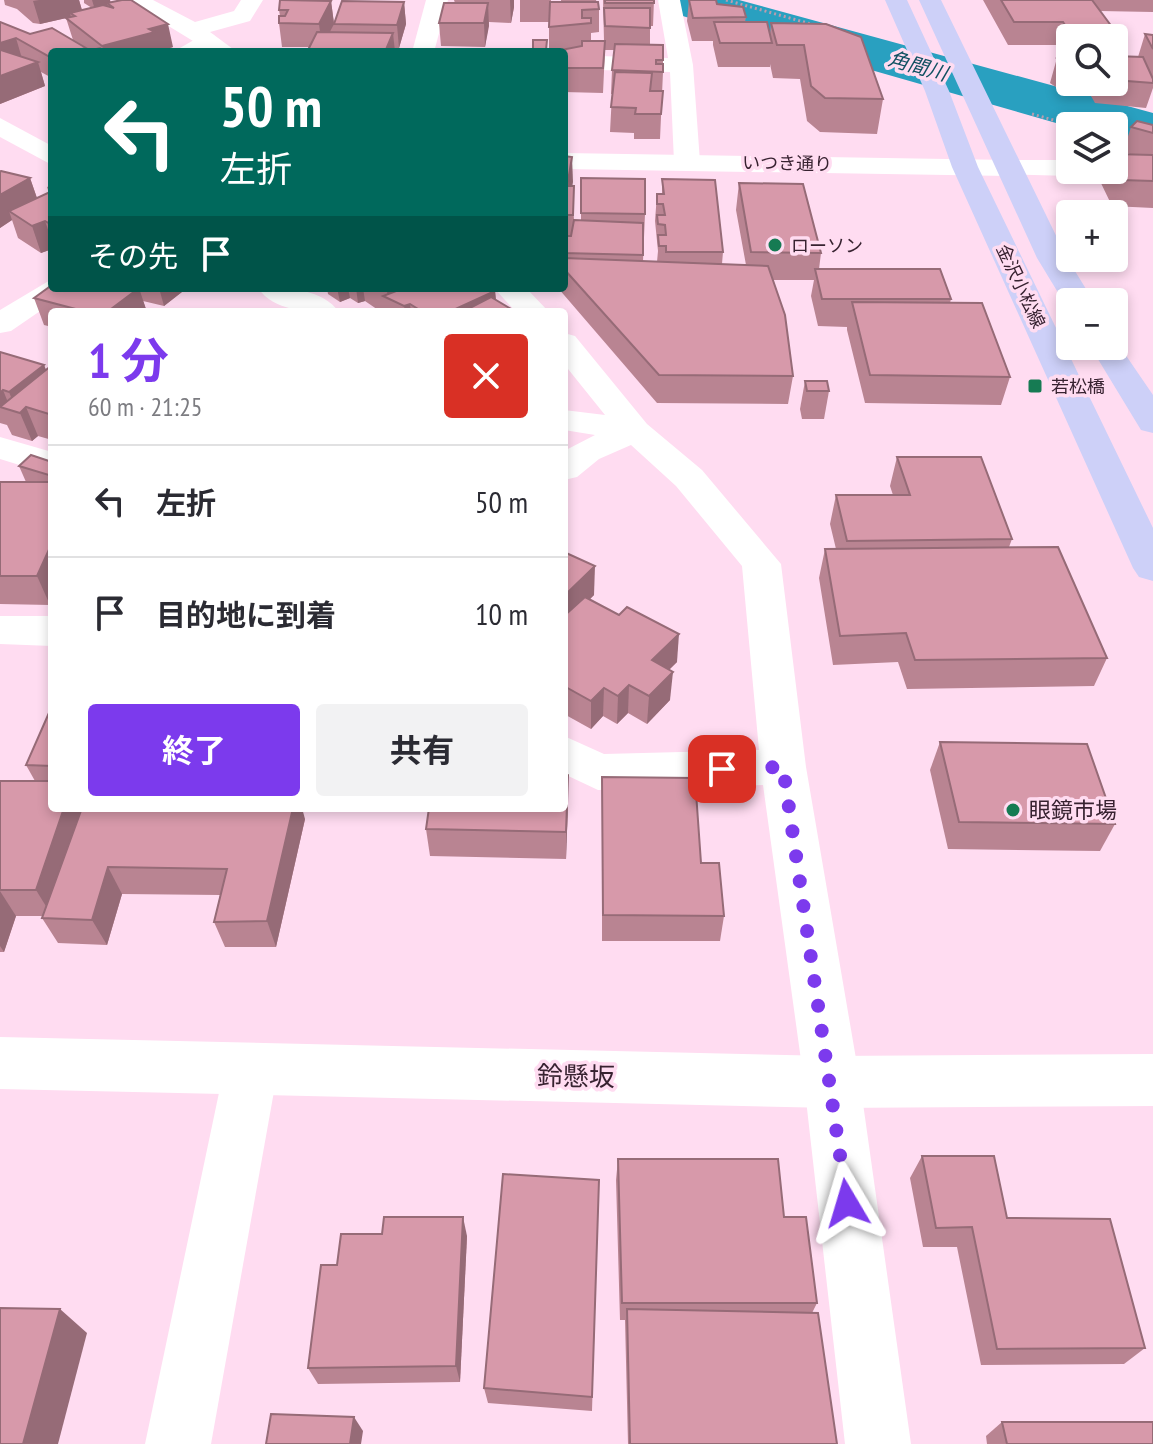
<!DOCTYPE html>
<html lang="ja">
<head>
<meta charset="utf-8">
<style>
	:root { --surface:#fff; --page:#f2f2f3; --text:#2b2b33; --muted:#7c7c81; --line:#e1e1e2; --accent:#7c3aed }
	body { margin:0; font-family:"PT Sans Narrow","Noto Sans JP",sans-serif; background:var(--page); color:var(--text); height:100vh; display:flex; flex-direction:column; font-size:30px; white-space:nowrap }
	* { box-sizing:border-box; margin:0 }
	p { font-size:26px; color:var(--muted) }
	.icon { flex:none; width:44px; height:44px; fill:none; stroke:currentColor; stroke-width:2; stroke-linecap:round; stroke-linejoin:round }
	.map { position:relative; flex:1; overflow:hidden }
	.drawer { position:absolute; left:48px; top:308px; width:520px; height:504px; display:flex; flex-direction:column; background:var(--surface); border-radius:8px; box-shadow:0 4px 12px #0003 }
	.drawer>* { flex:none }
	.guide { position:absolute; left:48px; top:48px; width:520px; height:244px; border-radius:8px; box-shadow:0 4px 12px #0003; background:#00695c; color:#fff; overflow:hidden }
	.buttons { position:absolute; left:1056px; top:24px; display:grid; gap:16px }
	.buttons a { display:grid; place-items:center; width:72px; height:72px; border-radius:8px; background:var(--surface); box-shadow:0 4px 12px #0003; font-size:40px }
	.pin { position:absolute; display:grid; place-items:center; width:68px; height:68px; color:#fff; margin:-34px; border-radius:16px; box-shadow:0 4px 12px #0006 }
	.me { position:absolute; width:88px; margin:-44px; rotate:353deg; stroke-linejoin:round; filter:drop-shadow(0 0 6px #0008) }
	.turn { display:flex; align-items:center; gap:28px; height:168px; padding:0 40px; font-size:36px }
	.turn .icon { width:104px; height:104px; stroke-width:2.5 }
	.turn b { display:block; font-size:56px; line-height:68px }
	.then { display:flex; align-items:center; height:76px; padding:0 40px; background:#0003; gap:16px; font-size:30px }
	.round { display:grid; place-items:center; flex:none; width:84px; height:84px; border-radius:8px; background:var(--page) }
	.overview { display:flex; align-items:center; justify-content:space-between; height:136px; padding:0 40px }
	h1 { font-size:48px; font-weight:700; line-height:60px; color:var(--accent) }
	.button { display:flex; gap:16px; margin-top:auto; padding:16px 40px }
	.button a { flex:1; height:92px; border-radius:8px; background:var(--accent); color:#fff; font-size:32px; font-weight:700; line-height:92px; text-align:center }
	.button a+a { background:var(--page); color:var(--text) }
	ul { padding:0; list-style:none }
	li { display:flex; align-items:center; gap:24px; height:112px; padding:0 40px; border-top:2px solid var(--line) }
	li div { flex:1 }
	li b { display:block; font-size:30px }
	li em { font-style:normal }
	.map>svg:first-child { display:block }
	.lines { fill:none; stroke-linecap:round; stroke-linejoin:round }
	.river { fill:#29a0c0; fill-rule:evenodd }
	.path { stroke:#ba9cae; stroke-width:3; stroke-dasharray:2 3; stroke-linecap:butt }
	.street { fill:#fff; fill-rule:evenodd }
	.secondary { fill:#fff; fill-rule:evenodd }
	.primary { fill:#cdd0f8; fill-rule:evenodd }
	.wall { fill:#b98492 }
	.shaded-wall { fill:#966b77 }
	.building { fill:#d799aa; stroke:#966b77; stroke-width:2 }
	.route { stroke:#7c3aed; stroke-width:14; stroke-dasharray:0 25.2 }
	.poi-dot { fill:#167b53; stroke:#ffdcf1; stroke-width:3 }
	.labels { text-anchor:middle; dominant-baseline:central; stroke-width:7; stroke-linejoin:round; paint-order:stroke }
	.far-street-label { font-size:18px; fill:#372230; stroke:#ffdcf1 }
	.far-poi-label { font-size:18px; fill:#372230; stroke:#ffdcf1; text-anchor:start }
	.far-water-label { font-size:20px; font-style:italic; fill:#105061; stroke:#ffdcf1 }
	.poi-label { font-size:22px; fill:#372230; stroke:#ffdcf1; text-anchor:start }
	.near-street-label { font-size:26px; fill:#372230; stroke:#ffdcf1 }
</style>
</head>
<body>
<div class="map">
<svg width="1153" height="1444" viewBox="0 0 1153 1444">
	<rect width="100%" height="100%" fill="#ffdcf1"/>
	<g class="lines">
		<path class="river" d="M658,0h81l414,113v37l-39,-10v-14l-44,1 -405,-116z"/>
		<g class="path">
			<path d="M726,0l92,26"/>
			<path d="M1032,114l42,12"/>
			<path d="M1114,137l19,6"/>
		</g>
		<g class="street">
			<path d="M426,0h22l-14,52h-22z"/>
			<path d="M658,0h22l13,65 7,97 -4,6h-18l-4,-6 -4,-90 -106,-3v-14l104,3z"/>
			<path d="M206,33l8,2 3,5c-12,15 -27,12 -44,12z"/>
			<path d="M0,118l52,28v19l-52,-28z"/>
			<path d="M1009,160h61v10h12l-12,6 -70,-2 -4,-6 4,-6z"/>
			<path d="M52,279v9h17l-4,6 -54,37 -11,2v-23z"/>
			<path d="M258,288c26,0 63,-1 81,24 -27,0 -64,1 -81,-24z"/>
			<path d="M494,288h32l23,24h-33z"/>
			<path d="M564,333l11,3 72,88 55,46 79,94 25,203 54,315 51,362h-66l-41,-362 -41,-297 -165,5 -34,-16v-38l40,18 155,-4 -17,-184 -66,-80 -45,-41 -32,14 -22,18 -13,3v-29l31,-16 -31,-5v-20l41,5 -41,-51z"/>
			<path d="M0,437l52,15v23l-52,-16z"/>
			<path d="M0,616h52v30l-52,-2z"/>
			<path d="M251,1043l19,8 8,18 -67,375h-66l79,-375 8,-18z"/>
		</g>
		<g class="secondary">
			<path d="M126,0h27l42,22 39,-11 7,-11h22l-13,21 -40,11 27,20h-26z"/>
			<path d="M564,153l445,7 9,2 4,6 -4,6 -9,2 -445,-7z"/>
			<path d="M0,1037l832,19 321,-2v52l-321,2 -832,-19z"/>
		</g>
		<g class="primary">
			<path d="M885,0h22l42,91 29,76 175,361v53l-14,-4 -6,-9 -181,-401 -27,-76z"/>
			<path d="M919,0h22l126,258 27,44h-24l-2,7 -31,-51z"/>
			<path d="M1114,338l39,57v38l-12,-3 -51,-84h24z"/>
		</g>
	</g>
	<g class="wall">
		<path d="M4,0h75l3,10 10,-2 -8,-5v-3h26l1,3 62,44 -13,4v1h-108v26l-11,-6 4,14 -45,18v-82l30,12 43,6 -7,-22 -26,6 -7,-1 -16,-14 -12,-4z"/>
		<path d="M454,0h60v7l-3,16 -22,-1 -4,25 -44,-1 -2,-23 16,-20z"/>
		<path d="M520,0h31v2h10v-2h35l3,9v23l-8,1v8h13l-1,-41h51l-1,26h-3v19h13v27l-3,67h-26v-6l-24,-1 2,-38h-1l1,-24 2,-20h-9l-2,43 -39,-1 1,-43 -16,1v-28h-29z"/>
		<path d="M689,0l28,4 29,13 -1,5 25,12 1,-11 112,76 -6,35 -57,-2 -13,-11 -7,-42 -27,-1 -3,-14v3h-52l-5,-22v-4h-21l-5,-20z"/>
		<path d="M983,0h170v12l-53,-1 15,20 -2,7h-43v44h44v-26l24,1 7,-23 8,1v53l-7,20 -51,-5 -4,-7h-22l-19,-13 7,-25 8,-4h-3l-6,-9h-48z"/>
		<path d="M331,1l3,22 70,-21 2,22 -7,24h-5l1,4h-87l1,-5h-27l-3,-24 1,-7 -1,-6z"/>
		<path d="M1153,125v83l-41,-2 -13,-27 3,-9h12v-16h16l-7,-2 8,-25z"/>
		<path d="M564,156l8,1v29l2,34 7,1v-43l64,36 -2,47 14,1 1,-11 -3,-30 2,-27h5v-15l61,73 -1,12 24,1 -10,-55 3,-27 82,70 -2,16 132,30 -1,4 60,74 -9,28 -136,-2 -18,-73v-3l-29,-1 -7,-30 3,-16h-42l21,96 -5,28 -131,-1 -99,-115h6z"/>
		<path d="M0,172l30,6 7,20 12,-5 -2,-6 5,-2v64l-11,4 -23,-15 -6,-18 -12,8z"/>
		<path d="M52,288h135l-23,18 -21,-5 4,11h-95v15l-8,-2 -10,-27z"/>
		<path d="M327,288h164l4,3 1,9 20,12h-135l-16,-11 -7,2 -8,-5 -10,4 -12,-8z"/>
		<path d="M0,352l44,13 2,5 6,-5v75l-14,-4 -6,5 -20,-6 -5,-10 -7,-2z"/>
		<path d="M805,381l24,10 -5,28h-22l-2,-10z"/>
		<path d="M897,457l115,82 -3,8 98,111 -13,28 -187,3 -9,-27 -65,3 -14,-87 6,-29h11l-6,-25 6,-29h57l-3,-9z"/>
		<path d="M52,462v138l-2,5 -50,-1v-122h26l-7,-16z"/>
		<path d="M564,552l30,43 -4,4 87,63 -8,8 1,30 -23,24 -19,-11 -11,11 -14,-8 -12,13 -27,-15z"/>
		<path d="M52,706v102l253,11 -29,128h-51l-11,-25 6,-27 -98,-1 -15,51 -49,-2 -16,-25v-2h-26l-12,36h-4v-171h35l-9,-16z"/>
		<path d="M940,742l175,82 -15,27 -152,-2 -18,-79z"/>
		<path d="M602,777l99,86 23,53 -4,25h-118z"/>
		<path d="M568,802l-2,57 -136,-3 -4,-27z"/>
		<path d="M922,1156l85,62 138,130 -21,16 -143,1 -24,-118h-34l-13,-69z"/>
		<path d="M618,1159l166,58 33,86 -5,10 25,131h-209l-3,-124h-5l-4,-140z"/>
		<path d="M599,1180l-7,231 -104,-8 -4,-15z"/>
		<path d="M467,1236l-7,146 -142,2 -10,-16 29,-103z"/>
		<path d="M1002,1422l151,22h-166l-1,-8z"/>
	</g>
	<g class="shaded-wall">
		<path d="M39,0h40l4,14 -13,-1 1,4 -31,7 -7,-23z"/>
		<path d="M92,0h18l1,6 -4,-3 1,4 -13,3z"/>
		<path d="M510,0h4v7l-3,16z"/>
		<path d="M331,1l3,23 -12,23 -3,-23z"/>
		<path d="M404,2l2,22 -7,24 -2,-23z"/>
		<path d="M488,3l1,23 -4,21 -1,-24z"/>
		<path d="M168,24l5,23 -13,4v1h-56l-2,-6 47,-17z"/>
		<path d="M393,33l2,19h-10z"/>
		<path d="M16,38l7,24 -23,7v-26z"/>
		<path d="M86,48l1,4h-17z"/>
		<path d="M38,62l7,24 -45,18v-28z"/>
		<path d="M572,157l1,25 -4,25 -1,-26z"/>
		<path d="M30,178l9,26 -30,7 3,9 -12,8v-33z"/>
		<path d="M45,221l7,20v8l-11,4 -9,-27z"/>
		<path d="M139,288l8,24h-40z"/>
		<path d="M159,288h28l-23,18z"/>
		<path d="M337,288h11l2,10 -10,4z"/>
		<path d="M356,288h7l2,13 -7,2z"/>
		<path d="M393,288h39l-22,16 1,8h-6l-1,-6 -16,-7 -1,-8z"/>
		<path d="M495,291l2,21h-48z"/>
		<path d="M44,365l8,21 -26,21 12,29 -6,5 -12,-28 -3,-1 -8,-20z"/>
		<path d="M3,390l8,20 -11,-3v-14z"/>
		<path d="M52,543v57l-2,5 -13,-29z"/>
		<path d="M595,566l-1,29 -30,30v-29z"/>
		<path d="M679,634l-2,28 -27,26 2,-28z"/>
		<path d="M673,672l-3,28 -23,24 2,-28z"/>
		<path d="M629,685l-1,28 -11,11 1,-28z"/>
		<path d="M604,688l-1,28 -12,13v-28z"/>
		<path d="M568,775v27l-2,57v-27z"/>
		<path d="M64,808h24l-36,108 -16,-26z"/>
		<path d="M293,808h9l3,11 -29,128 -9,-26z"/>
		<path d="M108,867l14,27 -15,51 -15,-25z"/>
		<path d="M0,891l16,25 -12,36 -4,-6z"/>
		<path d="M463,1217l4,19 -7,146 -4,-16z"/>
		<path d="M60,1309l27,24 -29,111h-35z"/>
		<path d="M354,1417l9,14 -2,13h-11z"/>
	</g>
	<g class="building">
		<path d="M122,0h9l37,24 -19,5 6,3 -53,14 -36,-28 9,-2 -5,-3 33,-8 11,3 -7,-5z"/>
		<path d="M280,0h1l50,1 -12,23 -40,-1v-7h6l3,-6h-9z"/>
		<rect x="605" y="0" width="49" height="3"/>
		<path d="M689,0h27l1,4 26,3 3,10 -53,1z"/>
		<path d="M1001,0h91l23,31h-46l-6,-9h-49z"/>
		<path d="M342,1l62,1 -7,23 -63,-1z"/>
		<path d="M550,2h48l1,7 -17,1v8h9v5l-42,4z"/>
		<path d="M444,3h44l-4,20h-45z"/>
		<path d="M604,8h46v20l-45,-2z"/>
		<path d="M0,22l30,12 22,-6 34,20 -16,4h-18v4l-2,1 -34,-19 -16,5z"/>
		<path d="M714,22h53l5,21h-52z"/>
		<path d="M771,23l55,1 35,13 22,62 -58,-1 -14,-12 -7,-41h-27z"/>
		<path d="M317,32l76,1 -8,19h-44l1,-2h-34z"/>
		<path d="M1145,34l8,1v14z"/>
		<path d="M533,40h14l-1,10h-13z"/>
		<path d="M582,41h23l-2,27h-39v-16h-3v-2l21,-4z"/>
		<path d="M615,44l48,1v15h-7v4h7v8l-51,-2z"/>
		<path d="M100,48l6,4 -18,-1z"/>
		<path d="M0,50h1l37,12 -38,14z"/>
		<path d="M1066,53l4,1v13l-13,-9z"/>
		<path d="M1114,56l29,1 10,22v4l-39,-3z"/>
		<path d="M615,72l37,1 -2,18h13l-2,23h-26l1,-6 -25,-1z"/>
		<path d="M1137,121l16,4v8l-22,-6z"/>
		<path d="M1114,154l39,1v26l-32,-1 -7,-13z"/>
		<path d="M564,156l8,1 -4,24h-4z"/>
		<path d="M1,171l29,7 -30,17v-23z"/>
		<path d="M581,178l64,1v35l-64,-1z"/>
		<path d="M662,179l53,1 8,72h-57v-6h-7l-1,-11h8l-1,-10 -7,-1 -1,-9h8l-2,-11h-6v-10h7z"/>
		<path d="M739,183l64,1 18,69 -70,-1z"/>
		<path d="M564,186h10l-1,29h-9z"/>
		<path d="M52,191v34l-7,-4 -13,5 -23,-15z"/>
		<path d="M574,220l69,3v32l-79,-2v-17h7z"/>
		<path d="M564,258l204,8 17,49 8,61 -134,-1 -95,-106z"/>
		<path d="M815,269h125l11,30h-129z"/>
		<path d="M52,285v3h87l-32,24h-20l-53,-14z"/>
		<path d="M404,288h87l4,3 -46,21h-26l-13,-8 -6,2 -21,-10z"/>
		<path d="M491,297l25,15h-54z"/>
		<path d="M852,302l130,1 28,74 -140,-2z"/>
		<path d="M0,352l44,13 -35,27 -6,-2 -3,3z"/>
		<path d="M52,365v50l-26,-8 -6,6 -20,-6z"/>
		<path d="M805,381h22l2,10h-22z"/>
		<path d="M31,455l21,7v14l-33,-10z"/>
		<path d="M897,457h84l31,82 -165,2 -11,-46h74z"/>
		<path d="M0,482h52v61l-15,33h-37z"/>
		<path d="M1058,547l49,111 -192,2 -9,-27 -66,3 -15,-87z"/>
		<path d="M564,552l31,14 -31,30z"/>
		<path d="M585,597l34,18 8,-8 52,27 -27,26 21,12 -24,24 -20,-11 -11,11 -14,-8 -13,13 -27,-15v-70z"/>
		<path d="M52,706v60l-26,-1z"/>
		<path d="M940,742l147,2 28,80 -156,-2z"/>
		<path d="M564,773l4,2 -2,57 -140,-3 3,-21h135z"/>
		<path d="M602,777l93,1 6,85h18l5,53 -121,-1z"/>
		<path d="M0,781h52v27h12l-28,82h-36z"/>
		<path d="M82,808h211l-26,113 -53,1 13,-53 -119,-2 -16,53 -50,-2z"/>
		<path d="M922,1156h72l13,62 103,1 35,129 -148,1 -25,-122 -36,1z"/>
		<path d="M618,1159h160l6,58h22l11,86h-195z"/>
		<path d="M503,1174l96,6 -7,217 -108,-9z"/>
		<path d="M384,1217h79l-7,149 -148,2 13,-103h16l4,-31h41z"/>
		<path d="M0,1308l60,1 -37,135h-23z"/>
		<path d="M627,1309l191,4 19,131h-207z"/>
		<path d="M271,1414l83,3 -4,27h-84z"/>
		<path d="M1002,1422h151v22h-146z"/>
	</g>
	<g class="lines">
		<path class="route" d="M722,769l61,-2 64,436"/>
	</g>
	<g class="poi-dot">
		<circle cx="775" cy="245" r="8"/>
		<rect x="1027" y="378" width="16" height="16" rx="4"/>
		<circle cx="1013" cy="810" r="8"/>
	</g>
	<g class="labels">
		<g class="far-street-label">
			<text transform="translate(787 163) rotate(1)">いつき通り</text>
			<text transform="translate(1021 286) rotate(65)">金沢小松線</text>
		</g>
		<g class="far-poi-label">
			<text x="791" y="245">ローソン</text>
			<text x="1051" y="386">若松橋</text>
		</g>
		<g class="far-water-label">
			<text transform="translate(918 66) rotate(16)">角間川</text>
		</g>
		<g class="poi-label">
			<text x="1029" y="810">眼鏡市場</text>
		</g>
		<g class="near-street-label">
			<text transform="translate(576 1076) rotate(1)">鈴懸坂</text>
		</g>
	</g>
</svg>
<div class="buttons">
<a><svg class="icon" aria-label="search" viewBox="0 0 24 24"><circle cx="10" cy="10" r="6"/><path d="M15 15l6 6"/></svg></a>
<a><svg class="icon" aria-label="layers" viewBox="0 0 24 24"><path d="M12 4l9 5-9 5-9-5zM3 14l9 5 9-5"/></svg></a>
<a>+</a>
<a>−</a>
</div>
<div class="pin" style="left:722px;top:769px;background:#d93025"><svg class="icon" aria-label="arrive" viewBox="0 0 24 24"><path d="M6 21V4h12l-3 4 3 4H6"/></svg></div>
<svg class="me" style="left:847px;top:1203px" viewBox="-20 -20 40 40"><path d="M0-17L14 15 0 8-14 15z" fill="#7c3aed" stroke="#fff" stroke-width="4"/></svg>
<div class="guide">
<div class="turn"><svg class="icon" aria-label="left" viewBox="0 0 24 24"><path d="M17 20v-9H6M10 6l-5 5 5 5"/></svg><div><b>50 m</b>左折</div></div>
<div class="then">その先<svg class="icon" aria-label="arrive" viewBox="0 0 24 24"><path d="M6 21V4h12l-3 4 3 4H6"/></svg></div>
</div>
<section class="drawer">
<div class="overview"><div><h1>1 分</h1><p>60 m · 21:25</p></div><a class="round" style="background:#d93025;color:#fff"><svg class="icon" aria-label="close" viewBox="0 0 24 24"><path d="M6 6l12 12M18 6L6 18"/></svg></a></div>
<ul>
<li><svg class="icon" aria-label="left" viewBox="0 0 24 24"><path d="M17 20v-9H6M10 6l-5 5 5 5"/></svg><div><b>左折</b></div><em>50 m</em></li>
<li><svg class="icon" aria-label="arrive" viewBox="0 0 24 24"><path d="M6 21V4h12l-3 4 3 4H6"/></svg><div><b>目的地に到着</b></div><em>10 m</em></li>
</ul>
<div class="button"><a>終了</a><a>共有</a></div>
</section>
</div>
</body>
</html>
